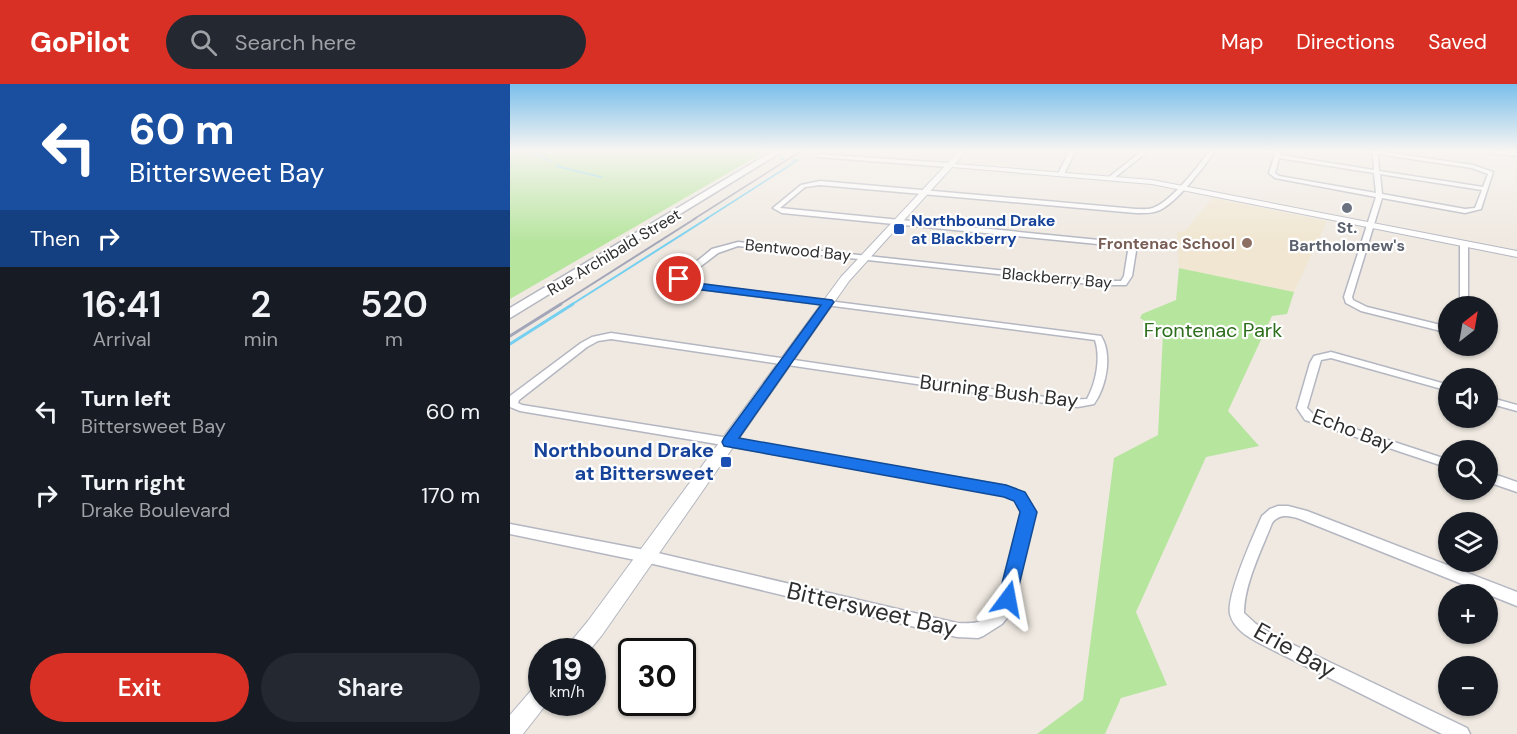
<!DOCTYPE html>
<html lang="en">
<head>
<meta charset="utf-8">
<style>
	:root { --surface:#171b24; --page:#242831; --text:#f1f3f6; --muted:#9ea1a6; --accent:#d93025 }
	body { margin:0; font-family:"DM Sans",sans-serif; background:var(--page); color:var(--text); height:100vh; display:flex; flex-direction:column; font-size:22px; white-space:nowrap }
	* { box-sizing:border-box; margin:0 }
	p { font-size:20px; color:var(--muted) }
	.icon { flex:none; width:33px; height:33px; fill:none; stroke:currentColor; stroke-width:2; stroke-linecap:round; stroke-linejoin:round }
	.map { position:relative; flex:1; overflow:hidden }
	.details { display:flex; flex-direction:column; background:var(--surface); width:510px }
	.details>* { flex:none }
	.guide { background:#1a4fa0; color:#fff; overflow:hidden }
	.needle { width:39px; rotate:31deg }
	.fabs { position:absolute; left:928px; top:212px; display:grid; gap:12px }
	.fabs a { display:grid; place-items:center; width:60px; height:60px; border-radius:50%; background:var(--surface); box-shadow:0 2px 4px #0004; font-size:30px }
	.speed { position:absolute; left:18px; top:554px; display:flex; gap:12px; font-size:30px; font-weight:700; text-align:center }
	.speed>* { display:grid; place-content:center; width:78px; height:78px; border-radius:50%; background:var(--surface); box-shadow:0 2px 4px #0004; line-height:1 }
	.speed small { font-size:15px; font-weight:400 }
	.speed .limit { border:3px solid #111; border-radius:9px; background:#fff; color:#111 }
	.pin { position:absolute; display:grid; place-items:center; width:51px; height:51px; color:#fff; margin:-26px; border:3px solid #fff; border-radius:50%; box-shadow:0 2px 6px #0007 }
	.me { position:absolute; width:66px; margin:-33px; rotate:13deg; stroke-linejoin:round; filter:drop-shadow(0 0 4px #0008) }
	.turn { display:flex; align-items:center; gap:21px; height:126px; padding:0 30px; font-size:27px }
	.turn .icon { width:78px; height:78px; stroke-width:2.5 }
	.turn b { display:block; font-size:42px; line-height:51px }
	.then { display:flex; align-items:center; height:57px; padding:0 30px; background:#0003; gap:12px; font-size:22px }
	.eta { display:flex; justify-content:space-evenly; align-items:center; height:102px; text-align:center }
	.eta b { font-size:36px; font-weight:600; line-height:42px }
	.button { display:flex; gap:12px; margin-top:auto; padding:12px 30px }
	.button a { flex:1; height:69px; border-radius:36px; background:var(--accent); color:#fff; font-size:24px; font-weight:600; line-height:69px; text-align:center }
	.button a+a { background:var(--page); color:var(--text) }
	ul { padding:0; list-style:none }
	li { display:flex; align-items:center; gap:18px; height:84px; padding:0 30px }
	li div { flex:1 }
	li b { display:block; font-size:22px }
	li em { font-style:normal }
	header { display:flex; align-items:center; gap:36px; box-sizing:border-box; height:84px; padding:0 30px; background:var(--accent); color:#fff }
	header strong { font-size:28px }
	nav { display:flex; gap:33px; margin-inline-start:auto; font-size:21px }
	.search { width:420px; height:54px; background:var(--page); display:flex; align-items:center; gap:15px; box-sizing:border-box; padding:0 21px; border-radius:33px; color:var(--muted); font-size:22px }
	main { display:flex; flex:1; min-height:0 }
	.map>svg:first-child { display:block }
	.education { fill:#f0e6d1 }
	.green { fill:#b6e59e }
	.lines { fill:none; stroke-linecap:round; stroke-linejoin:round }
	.stream-far2 { stroke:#75cff0; stroke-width:1.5 }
	.stream-far1 { stroke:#75cff0; stroke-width:2 }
	.stream { stroke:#75cff0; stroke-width:3 }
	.minor-casing { stroke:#b4b7c1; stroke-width:3 }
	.tertiary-casing { stroke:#b4b7c1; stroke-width:2 }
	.secondary-casing { stroke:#b4b7c1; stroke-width:3 }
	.minor { fill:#fff; fill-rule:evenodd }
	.tertiary { fill:#fff; fill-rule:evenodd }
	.secondary { fill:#fff; fill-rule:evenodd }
	.rail-far2 { stroke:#a3a6b8; stroke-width:1.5 }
	.rail-far1 { stroke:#a3a6b8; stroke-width:2 }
	.rail { stroke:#a3a6b8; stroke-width:3 }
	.route { fill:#1a73e8; stroke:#114b97; stroke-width:1.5 }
	.worship-dot { fill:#6b7280; stroke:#fff; stroke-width:2 }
	.transit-dot { fill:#1a4fb4; stroke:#fff; stroke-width:2 }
	.education-dot { fill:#8d6e63; stroke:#fff; stroke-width:2 }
	.labels { text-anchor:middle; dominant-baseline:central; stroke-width:4.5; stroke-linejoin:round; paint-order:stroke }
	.far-transit-label { font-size:16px; font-weight:bold; fill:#164399; stroke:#fff; text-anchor:start }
	.far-worship-label { font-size:16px; font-weight:bold; fill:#5b616d; stroke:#fff }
	.far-education-label { font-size:16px; font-weight:bold; fill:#785e54; stroke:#fff; text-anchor:end }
	.far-street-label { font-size:16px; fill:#2e2e2e; stroke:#fff }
	.park-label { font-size:20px; fill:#2c6e1b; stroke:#fff }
	.street-label { font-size:20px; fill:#2e2e2e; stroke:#fff }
	.transit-label { font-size:20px; font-weight:bold; fill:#164399; stroke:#fff; text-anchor:end }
	.near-street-label { font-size:24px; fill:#2e2e2e; stroke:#fff }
</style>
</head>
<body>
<header>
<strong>GoPilot</strong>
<div class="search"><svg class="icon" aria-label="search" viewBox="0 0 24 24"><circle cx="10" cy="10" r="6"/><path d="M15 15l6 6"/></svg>Search here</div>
<nav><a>Map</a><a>Directions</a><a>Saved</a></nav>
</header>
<main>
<section class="details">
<div class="guide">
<div class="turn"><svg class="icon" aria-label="left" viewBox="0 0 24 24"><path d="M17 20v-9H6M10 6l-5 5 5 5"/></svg><div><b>60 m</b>Bittersweet Bay</div></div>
<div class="then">Then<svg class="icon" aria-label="right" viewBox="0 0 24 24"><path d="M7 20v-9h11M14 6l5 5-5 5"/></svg></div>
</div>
<div class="eta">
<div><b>16:41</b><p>Arrival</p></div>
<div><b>2</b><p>min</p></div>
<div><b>520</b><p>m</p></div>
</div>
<ul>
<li><svg class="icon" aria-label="left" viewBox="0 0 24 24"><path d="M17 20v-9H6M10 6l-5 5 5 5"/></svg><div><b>Turn left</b><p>Bittersweet Bay</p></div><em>60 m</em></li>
<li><svg class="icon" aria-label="right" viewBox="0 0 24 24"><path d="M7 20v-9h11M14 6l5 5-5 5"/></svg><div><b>Turn right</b><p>Drake Boulevard</p></div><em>170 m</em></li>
</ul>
<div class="button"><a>Exit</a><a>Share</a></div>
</section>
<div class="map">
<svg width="1007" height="650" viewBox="0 0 1007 650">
	<rect width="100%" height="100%" fill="#efe9e1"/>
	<path class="education" d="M703,114l114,23 -33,71 -115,-24 -2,-36h7z"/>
	<g class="green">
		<path d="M0,67h256l-256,148z"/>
		<path d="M669,184l115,24 -7,22 -15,2 -44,95 31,35 -53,11 -70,155 31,73 -46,13 -16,36h-68l46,-34 31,-242 44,-23 5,-102 -23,-15 2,-4 34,-14z"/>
	</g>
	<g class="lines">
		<g class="stream-far2">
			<path d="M18,67l23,10"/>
			<path d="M271,75h3"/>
			<path d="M48,81l-2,1 45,11"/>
			<path d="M196,135l92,-59h-6"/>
		</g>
		<path class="stream-far1" d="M61,221l137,-87"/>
		<path class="stream" d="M0,260l63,-40"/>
		<defs>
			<g id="minor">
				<path d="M555,67h6l3,3 -10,20 -3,2 -3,-2 10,-20z"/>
				<path d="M632,67h6l-35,28h-4v-2z"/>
				<path d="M699,67h6c-11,16 -38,51 -55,59 -8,4 -16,3 -24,3l-316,-28 -15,2 -25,21 339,34 14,4 3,5 -4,25 -6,9h-27l-361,-39 -20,7 -34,26 4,4 413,53c12,19 5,51 -7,68l-16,3 -12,-1 -455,-67 -13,2 -11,6 -68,53 -1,3 4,2 207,33 277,48 17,8 12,18 -24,101 -9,11 -19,12 -5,2 -21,-1 -312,-75 -135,-28v-10l135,26 312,73c22,1 28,0 42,-18l24,-92 -8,-13 -11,-5 -275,-49 -209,-35 -10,-4v-11l71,-53 11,-6 19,-4 455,67 21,-1c9,-16 14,-41 8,-59l-409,-53 -11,-8 37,-30 26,-7 361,39h22l3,-5 4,-25 -10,-5 -336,-33 -9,-5 28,-23 19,-4 316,28c6,0 14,1 19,-2 17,-7 44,-41 54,-56z"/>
				<path d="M766,67h6l-2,4 94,15 -1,-16 -10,-3h15l95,14 20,7 -12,37 -16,4 -83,-15 -30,99 1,3 14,7 82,20v6l-88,-22 -15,-8 -2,-6 32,-100 -101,-19 -6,-5zM868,70l94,14 16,6 -5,13 -104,-16zM769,74l95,15 2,20 -97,-17 -4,-3zM870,90l102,16 -7,18 -10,1 -83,-15z"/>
				<path d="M979,67l28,1v4l-25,-3z"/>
				<path d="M306,70l132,9 3,2 -3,2 -130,-10z"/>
				<path d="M954,158l4,2v62h-8v-62z"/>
				<path d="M821,268l118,33v6l-118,-33 -10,2 -14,48 6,6 11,5 125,41v8l-144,-48 -8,-12 13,-45 4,-7z"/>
				<path d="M978,313l29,8v6l-29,-8z"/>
				<path d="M978,388l29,10v10l-29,-10z"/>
				<path d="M768,422h10l19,5 210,81v14l-217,-87c-10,-3 -20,-6 -28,4 -10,26 -28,61 -28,90l12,11 17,11 194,93 3,6h-28l-179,-89c-13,-7 -29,-15 -33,-31 -4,-18 24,-80 32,-98l8,-7z"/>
			</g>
			<g id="tertiary">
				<path d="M449,67h7l-11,13 197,16 365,71v6l-365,-73 -200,-17 -103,114 -247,354 -13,16h-23l3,-7 19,-23 253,-344z"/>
				<path d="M32,599v19h6l-25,32h-13v-19l25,-29z"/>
			</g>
			<path id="secondary" d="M263,67h10l-273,167v-10z"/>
		</defs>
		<use href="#minor" class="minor-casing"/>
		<use href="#tertiary" class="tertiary-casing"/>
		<use href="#secondary" class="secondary-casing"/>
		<use href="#minor" class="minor"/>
		<use href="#tertiary" class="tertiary"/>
		<use href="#secondary" class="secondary"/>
		<path class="rail-far2" d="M184,135l107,-68"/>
		<path class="rail-far1" d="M49,221l137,-87"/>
		<path class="rail" d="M0,252l51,-32"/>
	</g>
	<linearGradient id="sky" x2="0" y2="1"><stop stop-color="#7abfeb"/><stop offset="0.42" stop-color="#f8f5f2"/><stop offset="1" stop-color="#f8f5f2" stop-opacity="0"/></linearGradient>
	<rect width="1007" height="158" fill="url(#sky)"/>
	<path class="route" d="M169,192l10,6 143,18 2,2 -95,136 267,47 19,7 12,20 -23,94 -6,2 -7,-2 -3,-7 22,-87 -6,-11 -10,-4 -280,-51 -2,-4 2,-4 97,-133 -135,-17 -12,-9z"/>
	<circle class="worship-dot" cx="837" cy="124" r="6"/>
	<g class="transit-dot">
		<rect x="383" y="139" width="12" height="12" rx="3"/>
		<rect x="210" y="372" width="12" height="12" rx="3"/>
	</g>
	<circle class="education-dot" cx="737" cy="159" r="6"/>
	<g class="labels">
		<g class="far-transit-label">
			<text x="401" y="136">Northbound Drake<tspan x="401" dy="18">at Blackberry</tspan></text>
		</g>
		<g class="far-worship-label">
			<text x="837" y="143">St.<tspan x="837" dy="18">Bartholomew's</tspan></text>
		</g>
		<g class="far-education-label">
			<text x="725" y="159">Frontenac School</text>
		</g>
		<g class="far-street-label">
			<text transform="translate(288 166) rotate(6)">Bentwood Bay</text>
			<text transform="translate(104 168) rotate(-31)">Rue Archibald Street</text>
			<text transform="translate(547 194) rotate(5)">Blackberry Bay</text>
		</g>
		<g class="park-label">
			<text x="703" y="246">Frontenac Park</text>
		</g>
		<g class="street-label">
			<text transform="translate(489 307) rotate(7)">Burning Bush Bay</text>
			<text transform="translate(843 346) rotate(21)">Echo Bay</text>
		</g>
		<g class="transit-label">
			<text x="204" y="366">Northbound Drake<tspan x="204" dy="23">at Bittersweet</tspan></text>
		</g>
		<g class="near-street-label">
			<text transform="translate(362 525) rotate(13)">Bittersweet Bay</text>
			<text transform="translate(785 566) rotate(29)">Erie Bay</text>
		</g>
	</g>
</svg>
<div class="fabs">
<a><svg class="needle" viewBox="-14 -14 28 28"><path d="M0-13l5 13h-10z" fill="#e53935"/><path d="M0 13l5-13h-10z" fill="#9ea1a6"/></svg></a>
<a><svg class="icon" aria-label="sound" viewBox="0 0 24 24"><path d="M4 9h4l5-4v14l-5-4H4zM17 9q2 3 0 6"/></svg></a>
<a><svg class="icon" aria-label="search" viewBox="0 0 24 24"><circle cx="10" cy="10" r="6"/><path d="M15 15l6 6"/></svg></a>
<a><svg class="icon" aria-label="layers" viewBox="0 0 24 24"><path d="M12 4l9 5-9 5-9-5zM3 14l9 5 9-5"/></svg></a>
<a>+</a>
<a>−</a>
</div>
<div class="speed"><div>19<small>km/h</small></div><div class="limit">30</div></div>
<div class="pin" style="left:169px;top:195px;background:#d93025"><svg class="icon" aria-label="arrive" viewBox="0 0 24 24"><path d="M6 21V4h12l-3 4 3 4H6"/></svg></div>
<svg class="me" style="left:498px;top:515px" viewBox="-20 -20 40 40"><path d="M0-17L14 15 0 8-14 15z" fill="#1a73e8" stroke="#fff" stroke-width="4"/></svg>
</div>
</main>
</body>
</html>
